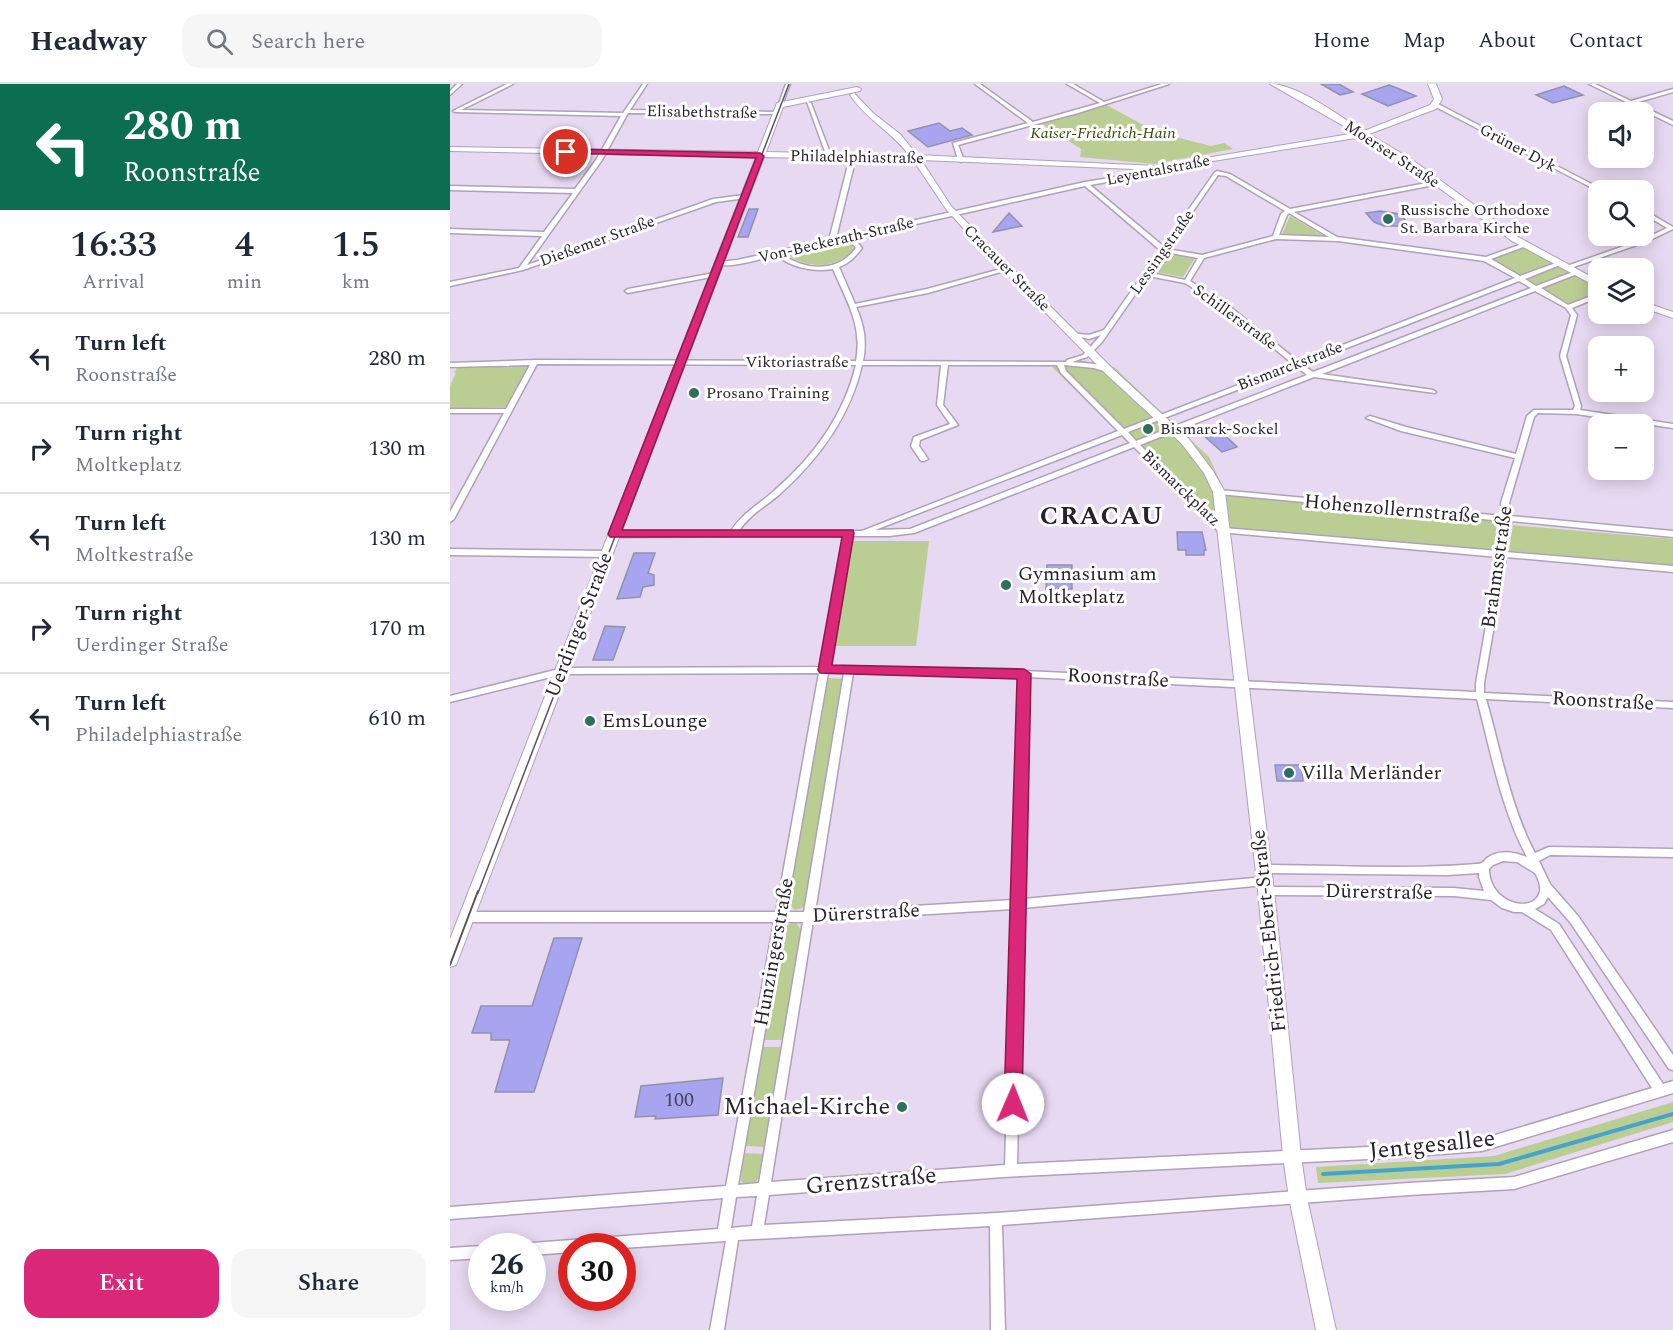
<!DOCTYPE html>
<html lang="en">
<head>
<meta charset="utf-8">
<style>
	:root { --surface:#fff; --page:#f6f6f7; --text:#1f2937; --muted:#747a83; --line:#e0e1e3; --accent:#db2777 }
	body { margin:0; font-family:Spectral,serif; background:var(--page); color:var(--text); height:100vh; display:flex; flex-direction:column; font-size:22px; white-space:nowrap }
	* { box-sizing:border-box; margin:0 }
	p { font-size:20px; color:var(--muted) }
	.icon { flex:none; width:33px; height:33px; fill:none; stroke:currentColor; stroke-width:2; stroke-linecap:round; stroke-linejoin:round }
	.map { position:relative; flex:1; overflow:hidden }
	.side { display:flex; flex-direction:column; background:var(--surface); width:450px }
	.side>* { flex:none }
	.top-card { background:#0b6e4f; color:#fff; overflow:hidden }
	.buttons { position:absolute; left:1138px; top:18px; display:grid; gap:12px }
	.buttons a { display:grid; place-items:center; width:66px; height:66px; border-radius:12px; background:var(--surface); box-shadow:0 3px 15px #0003; font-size:30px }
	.speed { position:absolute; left:18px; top:1149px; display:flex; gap:12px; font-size:30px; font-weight:700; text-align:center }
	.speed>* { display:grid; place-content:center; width:78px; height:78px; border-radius:50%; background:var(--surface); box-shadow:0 3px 15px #0003; line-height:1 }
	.speed small { font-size:15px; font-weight:400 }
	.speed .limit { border:9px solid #d22; background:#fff; color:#111 }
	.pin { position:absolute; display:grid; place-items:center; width:51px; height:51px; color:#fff; margin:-26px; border:3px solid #fff; border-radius:50%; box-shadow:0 2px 6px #0007 }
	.me { position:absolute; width:66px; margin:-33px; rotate:1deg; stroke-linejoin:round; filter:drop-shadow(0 0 4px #0008) }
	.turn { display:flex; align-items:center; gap:21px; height:126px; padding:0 24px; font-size:27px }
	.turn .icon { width:78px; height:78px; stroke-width:2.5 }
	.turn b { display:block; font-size:42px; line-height:51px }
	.eta { display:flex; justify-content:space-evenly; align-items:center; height:102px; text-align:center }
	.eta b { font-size:36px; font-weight:600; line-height:42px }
	.cta { display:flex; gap:12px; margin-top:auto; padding:12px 24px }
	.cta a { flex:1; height:69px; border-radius:18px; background:var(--accent); color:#fff; font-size:24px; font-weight:600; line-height:69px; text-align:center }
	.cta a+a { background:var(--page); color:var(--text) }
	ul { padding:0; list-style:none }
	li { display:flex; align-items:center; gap:18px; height:90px; padding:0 24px; border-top:2px solid var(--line) }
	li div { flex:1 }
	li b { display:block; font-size:22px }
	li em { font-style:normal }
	header { display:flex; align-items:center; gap:36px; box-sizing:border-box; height:84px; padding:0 30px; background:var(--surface); border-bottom:2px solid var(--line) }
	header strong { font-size:28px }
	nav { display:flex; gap:33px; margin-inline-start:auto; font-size:21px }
	.search { width:420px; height:54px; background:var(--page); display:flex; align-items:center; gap:15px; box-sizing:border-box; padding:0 21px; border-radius:18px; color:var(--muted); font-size:22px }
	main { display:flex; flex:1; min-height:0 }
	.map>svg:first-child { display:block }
	.green { fill:#bacd92 }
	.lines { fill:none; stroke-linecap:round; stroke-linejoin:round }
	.stream { stroke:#45a3ce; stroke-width:4 }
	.building { fill:#a7a5f0; stroke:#9191aa; stroke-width:1.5 }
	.street-casing { stroke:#afa1b8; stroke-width:3 }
	.secondary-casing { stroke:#afa1b8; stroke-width:2 }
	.street { fill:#fff; fill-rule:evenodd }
	.secondary { fill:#fff; fill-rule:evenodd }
	.tram-far1 { stroke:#5a525f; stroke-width:1.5 }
	.tram { stroke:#5a525f; stroke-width:2 }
	.route { fill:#db2777; stroke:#8e194d; stroke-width:1.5 }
	.poi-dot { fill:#2d6f5f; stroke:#fff; stroke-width:2 }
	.labels { text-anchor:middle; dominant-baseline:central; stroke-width:6; stroke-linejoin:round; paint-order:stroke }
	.far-street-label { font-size:16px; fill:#27222b; stroke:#fff }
	.far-park-label { font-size:16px; font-style:italic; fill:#384609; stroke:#fff }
	.far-poi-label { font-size:16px; fill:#27222b; stroke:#fff; text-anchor:start }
	.street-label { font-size:20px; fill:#27222b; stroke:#fff }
	.poi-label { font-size:20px; fill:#27222b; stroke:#fff; text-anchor:start }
	.near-number-label { font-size:20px; fill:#47435c }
	.near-poi-label { font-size:24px; fill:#27222b; stroke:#fff; text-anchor:end }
	.near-street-label { font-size:24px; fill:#27222b; stroke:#fff }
	.district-label { font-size:26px; font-weight:bold; letter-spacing:1.5px; fill:#27222b; stroke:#fff }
</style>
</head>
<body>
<header>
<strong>Headway</strong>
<div class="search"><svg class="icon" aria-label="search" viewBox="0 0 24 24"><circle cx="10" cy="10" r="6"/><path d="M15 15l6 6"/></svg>Search here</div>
<nav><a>Home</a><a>Map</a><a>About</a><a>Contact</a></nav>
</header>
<main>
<section class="side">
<div class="top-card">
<div class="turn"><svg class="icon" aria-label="left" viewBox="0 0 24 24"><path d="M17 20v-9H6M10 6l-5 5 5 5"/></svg><div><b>280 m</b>Roonstraße</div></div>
</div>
<div class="eta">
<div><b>16:33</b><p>Arrival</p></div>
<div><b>4</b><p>min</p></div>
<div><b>1.5</b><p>km</p></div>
</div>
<ul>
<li><svg class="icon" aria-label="left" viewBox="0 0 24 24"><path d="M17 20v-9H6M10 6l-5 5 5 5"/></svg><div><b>Turn left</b><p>Roonstraße</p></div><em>280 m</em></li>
<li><svg class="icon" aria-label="right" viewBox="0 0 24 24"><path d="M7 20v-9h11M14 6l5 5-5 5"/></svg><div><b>Turn right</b><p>Moltkeplatz</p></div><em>130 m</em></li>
<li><svg class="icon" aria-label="left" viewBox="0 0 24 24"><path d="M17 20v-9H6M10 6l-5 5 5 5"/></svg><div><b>Turn left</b><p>Moltkestraße</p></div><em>130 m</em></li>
<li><svg class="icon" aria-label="right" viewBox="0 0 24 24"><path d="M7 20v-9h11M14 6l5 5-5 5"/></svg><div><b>Turn right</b><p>Uerdinger Straße</p></div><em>170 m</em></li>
<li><svg class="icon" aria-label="left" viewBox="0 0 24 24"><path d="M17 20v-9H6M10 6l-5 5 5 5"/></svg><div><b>Turn left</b><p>Philadelphiastraße</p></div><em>610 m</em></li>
</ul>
<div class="cta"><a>Exit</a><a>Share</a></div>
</section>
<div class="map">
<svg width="1223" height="1246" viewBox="0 0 1223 1246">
	<rect width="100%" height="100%" fill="#e8d9f2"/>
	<g class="green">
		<path d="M653,19l53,29 55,14 13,-3 9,6 -79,15 -74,-7 1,-8 -44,-28z"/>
		<path d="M840,132l34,20 -42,-2z"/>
		<path d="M394,156l8,2 1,9c-17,17 -44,18 -64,5l1,-3z"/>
		<path d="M1074,163l75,40v5l-30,12 -78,-44z"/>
		<path d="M718,169l27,5 -12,19 -27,-5z"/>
		<path d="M634,277l30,6 95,90 16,35 272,23 -2,36 -261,-23 -19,1 -163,-162z"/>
		<path d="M76,282l1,4 -21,37 -56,1v-22l6,-13h-2l3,-5z"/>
		<path d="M1063,441l160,14v26l-164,-14z"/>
		<path d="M403,457h76l-13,105h-83z"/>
		<path d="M378,594l15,1 -37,224 -4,5 -7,2 -7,-7z"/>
		<path d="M346,839l5,7 -18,110h-19l19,-111 6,-5z"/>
		<path d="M312,963h20l-17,100 -20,-1z"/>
		<path d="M1223,1018v20l-168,52 -187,9 -2,-16 178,-11z"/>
		<path d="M293,1069l21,1c-2,14 -1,29 -18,32l-5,-5z"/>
	</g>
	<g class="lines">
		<path class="stream" d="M873,1090l176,-10 174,-50"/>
	</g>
	<g class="building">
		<path d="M871,0h18l14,8 -13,3z"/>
		<path d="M939,1l8,3 19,8 -28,10 -26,-12z"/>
		<path d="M1114,2l19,9 -30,8 -17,-8z"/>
		<path d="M489,39l11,8 12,-3 10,7 -44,12 -20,-16z"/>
		<path d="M299,125h9l-10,28h-10z"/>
		<path d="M930,127l20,3 7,8 -10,4h-13l-10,-4 -8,-9z"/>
		<path d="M559,129l13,13 -29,6z"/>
		<path d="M766,344l14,12 7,7 -15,5 -19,-17z"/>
		<path d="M727,448h25l4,18h-2v5h-18v-5h-8z"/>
		<path d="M184,469h21l-7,20 6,2v10l-11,2 -3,10 -23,2z"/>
		<path d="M597,481h25v24h-26z"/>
		<path d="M155,542l20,1 -12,33h-20z"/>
		<path d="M825,681h26l2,16h-26z"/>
		<path d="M104,854h28l-48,154h-39l15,-52h-19v-7h-19l9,-27h51z"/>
		<path d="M273,994l-5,37 -63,4 1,-3 -21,1 6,-31z"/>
	</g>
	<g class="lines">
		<defs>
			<g id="street">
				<path d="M7,0h5l-12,11v-4z"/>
				<path d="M57,0h6l-52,26 162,3 20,-29h4l-17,26 147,2 2,1 -2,1 -149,-1 -26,47 -75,105 186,-66 31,-4 3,2 -1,1 -30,4 -193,68 -73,16v-4l69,-14 23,-32 -92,-3v-4l94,3 29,-39 -123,-3v-4l125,3 21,-29 25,-44 -166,-4 -2,-1z"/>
				<path d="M336,0h4l-8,21 -4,1z"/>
				<path d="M525,0h5l53,38 67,-19 -33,-19h6l31,18 58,-18h7l-91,29 -120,32 6,15 -3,2 -3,-2 -5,-17 75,-20z"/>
				<path d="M1139,0h6l36,17 42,-12v3l-38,11 38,18v4z"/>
				<path d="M357,18l4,1 21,55 -5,-1z"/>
				<path d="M984,20h4l165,86 -5,1 -164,-85z"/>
				<path d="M403,71l3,2 -20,81 249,-56 62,-10 10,-6 3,2 -1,1 -11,6 -58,10 73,61 52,-74 2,-1 13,3 60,35 147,-28 3,2 -1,1 -145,28 43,25 149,20 36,-13h4v2l-35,13 29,17 36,-13h4v2l-35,14 11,7 37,-14h4v2l-36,14 27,17 31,-12v4l-27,11 5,7 -11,41 15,50 -1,4 93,14v4l-97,-14 -38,-1 -4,4 -25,86 1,13 163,15v6l-162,-16 -5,31 167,14v6l-167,-15 -22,126v10l189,9v6l-187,-9c14,49 25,110 49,154l14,-6 124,2v8l-123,-2 -11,6 11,23 28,32 95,139v15l-4,-1 -99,-147 -22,-25 -4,7 -9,5 24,15 104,160 10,-3v12l-191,58 -93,7 -386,19 -234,18 -5,30 232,-12 413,-30 105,-6 159,-47v12l-159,47 -105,6 -407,30 3,105h-14l-1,-104 -252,14 -14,90h-14l16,-89 -104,7v-2h-50v6l-40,3v-9h-5l5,-3 186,-14 5,-31 -273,21v-12l276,-21 48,-264h-307l-4,-2 -1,-3 1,-3 4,-2h309l43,-239 -256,1 -113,28v-6l113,-28 258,-1 24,-131 -231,1 -4,-3 4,-3h117c11,-18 29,-27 44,-41 39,-34 69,-75 81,-125l-319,-1 -83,155 -4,3v-10l54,-99h-54v-4h56l24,-44 -80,2v-4l85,-3 321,1c7,-36 -10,-61 -23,-92 -21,3 -40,-1 -57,-14 -16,4 -47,14 -61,9l3,-2 19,-2 92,-20 21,-83zM768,91l8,1 59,35 -4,3 -8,22 -71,19 -35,-6zM635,102l75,64 -56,80 -15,5 -18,-2v2l18,4 12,-4 -18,20 -16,5 -1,2 -203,-1c4,-20 1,-36 -7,-54l72,-14 83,-24 -3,-2 -81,22 -72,15 -16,-37c11,-4 16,-10 23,-19l-8,-10zM839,129l40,24 -50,-2 8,-20zM399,155l7,9c-18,25 -51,23 -74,6zM826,155l62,2 146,20 31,17 -216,84 -70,-56 -39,-25 14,-23zM715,168l33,6 -13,22 -34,-7zM698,192l37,7 40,25 68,56 -169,65 -58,-58 -2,-6 30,3 13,4h4v-2l-16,-6 -23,-2 15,-5 15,-15zM1069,197l12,7 -218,84 -10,-7zM1085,207l31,17 5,7 -11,41 15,50 -2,4h-39l-7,6 -11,38 -110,-27 -36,-11 -4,2 35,13 114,27 -14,45 2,13 -284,-26 -4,2 4,2 284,27 -4,30 -275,-23 -84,-83 174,-68 121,16 1,-1 -3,-2 -111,-16zM412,281h79l-4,40 13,19 -36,13 -3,9 10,15h3l4,-2 -9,-13 1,-6 38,-15 -15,-20 5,-40h109l4,8 57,58 -256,100h-123c10,-16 27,-25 41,-37 39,-35 70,-77 82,-129zM847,283l10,8 -171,66 -8,-9zM672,351l8,8 -220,86 -35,1zM684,363l85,85 279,25 -22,126v9l-452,-21 -195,-4 23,-131h37l25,-3zM378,589h16l-40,239h-18zM403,589l167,4 -7,223 -198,12zM578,593l449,22c14,53 24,110 50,158 -13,-5 -27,-8 -40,1 -4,4 -5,6 -11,6 -71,6 -143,1 -214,1l-4,1 -1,3 1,3 4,1 185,2 32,-2v4l5,14 -30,-3 -188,-1 -4,1 -1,3 1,3 4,1 188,1 37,4 11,8 12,4h8l29,18 101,158 -170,51 -93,7 -372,18 6,-256 242,-23 4,-1 1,-3 -1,-3 -4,-1 -242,22zM1053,777l14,1 18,11c3,5 6,12 5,18 -5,24 -51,13 -51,-22l4,-4zM563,825l-8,256 -234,17 42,-261zM334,838h19l-44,261 -21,2zM307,1112l-5,30 -21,2 5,-31z"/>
				<path d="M1194,126l29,17v2l-25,12 -80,28h-4v-2l80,-28 23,-11 -23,-14z"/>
				<path d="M264,189l2,1v2l-88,17 -3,-2 3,-2z"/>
				<path d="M0,465l157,2 4,3 -4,3 -157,-2z"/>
				<path d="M32,1162h2h-2v12l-32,2v-12z"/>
			</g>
			<g id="secondary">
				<path d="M820,0c28,0 70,33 94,47l66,-26 4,-6 -6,-15h8l6,15 -6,10 -67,25 42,25 107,78 81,44v7l-87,-47 -107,-78 -43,-26 -205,33 -236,-10 30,46 27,28 136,136 75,69 24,32 12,21 49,399 27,265 6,42 29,132h-20l-27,-132 -6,-42 -25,-265 -45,-399 -9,-19 -23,-30 -75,-69 -134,-136 -26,-29 -33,-49 -149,-3 -306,803 -2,5 -6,2v-28l306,-782 -306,-6v-4l308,5 19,-49 80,-16 4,2 -1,2 -77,16 -17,45 143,3c-17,-23 -43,-36 -59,-60l4,-2 19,20 27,21 17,21 240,11 199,-33z"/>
				<path d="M1194,218l29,10v6l-29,-10z"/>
			</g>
		</defs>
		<use href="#street" class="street-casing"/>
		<use href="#secondary" class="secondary-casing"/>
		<use href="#street" class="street"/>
		<use href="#secondary" class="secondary"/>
		<path class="tram-far1" d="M28,809l311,-809"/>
		<path class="tram" d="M0,881l28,-74"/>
	</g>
	<path class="route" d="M116,65l194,4 4,3 -142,374h231l1,3 -22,132 192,4 7,5 -9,430 -3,6 -6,3 -6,-3 -3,-6 13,-425 -197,-6 -2,-3 24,-133h-232l-2,-3 148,-376 -193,-5 -1,-1z"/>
	<g class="poi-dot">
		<circle cx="938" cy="135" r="6"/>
		<circle cx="244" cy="309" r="6"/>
		<circle cx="698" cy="345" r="6"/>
		<circle cx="556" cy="501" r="6"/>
		<circle cx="140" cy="637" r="6"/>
		<circle cx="839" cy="689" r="6"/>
		<circle cx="452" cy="1023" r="6"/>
	</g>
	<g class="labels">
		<g class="far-street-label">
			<text transform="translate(252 28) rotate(1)">Elisabethstraße</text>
			<text transform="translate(1068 64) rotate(28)">Grüner Dyk</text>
			<text transform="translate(942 70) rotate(33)">Moerser Straße</text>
			<text transform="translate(407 73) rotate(1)">Philadelphiastraße</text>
			<text transform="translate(708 86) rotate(-11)">Leyentalstraße</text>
			<text transform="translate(386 156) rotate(-13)">Von-Beckerath-Straße</text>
			<text transform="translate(147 157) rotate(-20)">Dießemer Straße</text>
			<text transform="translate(712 168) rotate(-55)">Lessingstraße</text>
			<text transform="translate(557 184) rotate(45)">Cracauer Straße</text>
			<text transform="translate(785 233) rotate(36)">Schillerstraße</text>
			<text x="347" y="278">Viktoriastraße</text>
			<text transform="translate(840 282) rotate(-21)">Bismarckstraße</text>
			<text transform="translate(731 404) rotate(44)">Bismarckplatz</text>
		</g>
		<g class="far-park-label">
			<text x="653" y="49">Kaiser-Friedrich-Hain</text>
		</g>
		<g class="far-poi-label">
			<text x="950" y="126">Russische Orthodoxe<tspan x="950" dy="18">St. Barbara Kirche</tspan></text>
			<text x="256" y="309">Prosano Training</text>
			<text x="710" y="345">Bismarck-Sockel</text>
		</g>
		<g class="street-label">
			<text transform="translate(942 425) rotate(5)">Hohenzollernstraße</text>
			<text transform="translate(1047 483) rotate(-82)">Brahmsstraße</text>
			<text transform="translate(129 541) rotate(-69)">Uerdinger Straße</text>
			<text transform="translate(668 594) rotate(3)">Roonstraße</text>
			<text transform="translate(1153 617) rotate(3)">Roonstraße</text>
			<text transform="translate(929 808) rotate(1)">Dürerstraße</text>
			<text transform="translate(416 829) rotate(-3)">Dürerstraße</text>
			<text transform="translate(819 847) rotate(-96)">Friedrich-Ebert-Straße</text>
			<text transform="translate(324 868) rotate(-80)">Hunzingerstraße</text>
		</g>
		<g class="poi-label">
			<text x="568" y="490">Gymnasium am<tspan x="568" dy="23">Moltkeplatz</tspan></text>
			<text x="152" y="637">EmsLounge</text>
			<text x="851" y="689">Villa Merländer</text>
		</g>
		<g class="near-number-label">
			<text x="229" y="1016">100</text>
		</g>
		<g class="near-poi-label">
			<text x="440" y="1023">Michael-Kirche</text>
		</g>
		<g class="near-street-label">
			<text transform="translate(982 1061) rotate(-6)">Jentgesallee</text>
			<text transform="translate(421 1097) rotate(-5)">Grenzstraße</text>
		</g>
		<g class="district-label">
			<text x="652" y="432">CRACAU</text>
		</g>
	</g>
</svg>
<div class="buttons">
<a><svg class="icon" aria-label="sound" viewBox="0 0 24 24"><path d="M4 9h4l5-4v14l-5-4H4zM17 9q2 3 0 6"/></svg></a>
<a><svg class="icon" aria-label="search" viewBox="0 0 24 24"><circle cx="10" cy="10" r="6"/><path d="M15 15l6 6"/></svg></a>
<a><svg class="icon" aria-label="layers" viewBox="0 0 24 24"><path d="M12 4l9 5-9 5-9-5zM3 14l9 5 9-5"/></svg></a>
<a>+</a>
<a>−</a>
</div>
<div class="speed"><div>26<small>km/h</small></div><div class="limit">30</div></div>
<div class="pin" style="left:116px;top:68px;background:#d93025"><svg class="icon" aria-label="arrive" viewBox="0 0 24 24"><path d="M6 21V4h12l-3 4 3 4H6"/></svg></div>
<svg class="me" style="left:563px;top:1020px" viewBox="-20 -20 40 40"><circle r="19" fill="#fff"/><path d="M0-13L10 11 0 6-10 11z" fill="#db2777"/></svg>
</div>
</main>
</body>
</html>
